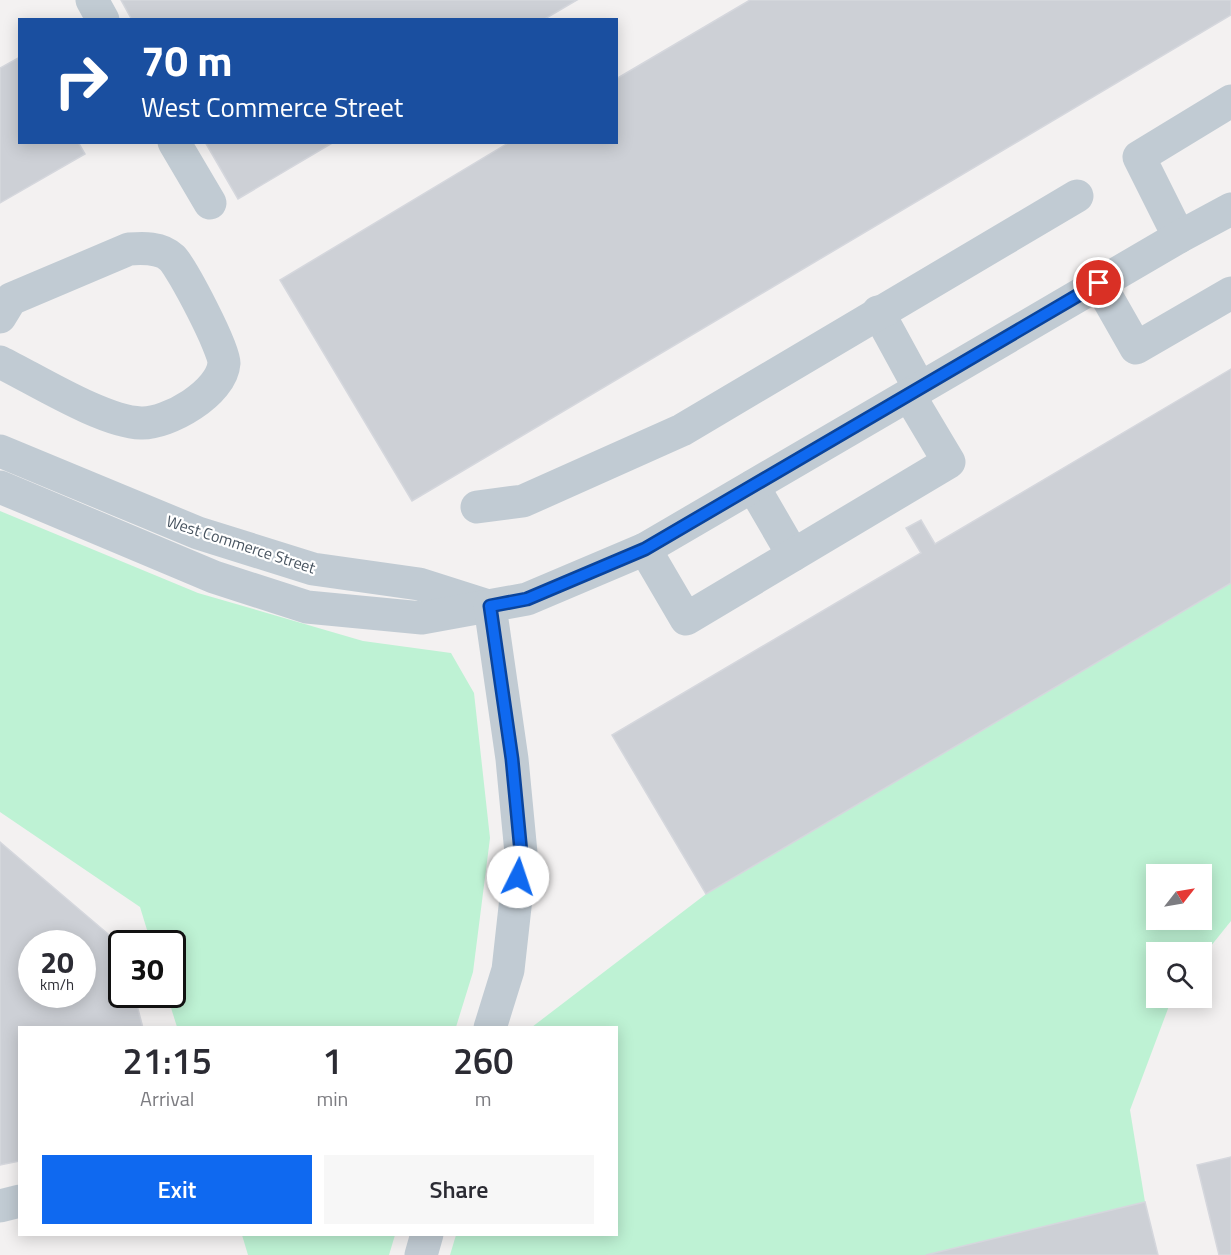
<!DOCTYPE html>
<html lang="en">
<head>
<meta charset="utf-8">
<style>
	:root { --surface:#fff; --page:#f7f7f7; --text:#2b2b33; --muted:#7c7c81; --accent:#0f69f0 }
	body { margin:0; font-family:"Titillium Web",sans-serif; background:var(--page); color:var(--text); height:100vh; display:flex; flex-direction:column; font-size:22px; white-space:nowrap }
	* { box-sizing:border-box; margin:0 }
	p { font-size:20px; color:var(--muted) }
	.icon { flex:none; width:33px; height:33px; fill:none; stroke:currentColor; stroke-width:2; stroke-linecap:round; stroke-linejoin:round }
	.map { position:relative; flex:1; overflow:hidden }
	.side { position:absolute; left:18px; top:1026px; width:600px; height:210px; display:flex; flex-direction:column; background:var(--surface); border-radius:0px; box-shadow:0 3px 15px #0003 }
	.side>* { flex:none }
	.top-card { position:absolute; left:18px; top:18px; width:600px; height:126px; border-radius:0px; box-shadow:0 3px 15px #0003; background:#1a4fa0; color:#fff; overflow:hidden }
	.needle { width:39px; rotate:59deg }
	.tools { position:absolute; left:1146px; top:864px; display:grid; gap:12px }
	.tools a { display:grid; place-items:center; width:66px; height:66px; border-radius:0px; background:var(--surface); box-shadow:0 3px 15px #0003; font-size:30px }
	.speed { position:absolute; left:18px; top:930px; display:flex; gap:12px; font-size:30px; font-weight:700; text-align:center }
	.speed>* { display:grid; place-content:center; width:78px; height:78px; border-radius:50%; background:var(--surface); box-shadow:0 3px 15px #0003; line-height:1 }
	.speed small { font-size:15px; font-weight:400 }
	.speed .limit { border:3px solid #111; border-radius:9px; background:#fff; color:#111 }
	.pin { position:absolute; display:grid; place-items:center; width:51px; height:51px; color:#fff; margin:-26px; border:3px solid #fff; border-radius:50%; box-shadow:0 2px 6px #0007 }
	.me { position:absolute; width:66px; margin:-33px; rotate:4deg; stroke-linejoin:round; filter:drop-shadow(0 0 4px #0008) }
	.turn { display:flex; align-items:center; gap:21px; height:126px; padding:0 24px; font-size:27px }
	.turn .icon { width:78px; height:78px; stroke-width:2.5 }
	.turn b { display:block; font-size:42px; line-height:51px }
	.eta { display:flex; justify-content:space-evenly; align-items:center; height:102px; text-align:center }
	.eta b { font-size:36px; font-weight:600; line-height:42px }
	.primary-button { display:flex; gap:12px; margin-top:auto; padding:12px 24px }
	.primary-button a { flex:1; height:69px; border-radius:0px; background:var(--accent); color:#fff; font-size:24px; font-weight:600; line-height:69px; text-align:center }
	.primary-button a+a { background:var(--page); color:var(--text) }
	.map>svg:first-child { display:block }
	.green { fill:#bef2d4; fill-rule:evenodd }
	.building { fill:#cdd0d6; stroke:#d5d7dd; stroke-width:1.5; fill-rule:evenodd }
	.lines { fill:none; stroke-linecap:round; stroke-linejoin:round }
	.minor { stroke:#c1cbd3; stroke-width:33 }
	.route-casing { stroke:#0a449c; stroke-width:15 }
	.route { stroke:#0f69f0; stroke-width:10 }
	.labels { text-anchor:middle; dominant-baseline:central; stroke-width:4.5; stroke-linejoin:round; paint-order:stroke }
	.street-label { font-size:16px; fill:#485460; stroke:#fff }
</style>
</head>
<body>
<div class="map">
<svg width="1231" height="1255" viewBox="0 0 1231 1255">
	<rect width="100%" height="100%" fill="#f3f1f1"/>
	<g class="green">
		<path d="M0,511l198,82 165,48 88,12 23,40 16,145 -17,134 -17,55h-279l-10,-32 5,-1v-50l-21,-1 -11,-36 -140,-95z"/>
		<path d="M1231,583v338l-29,36v-5h-46v46h16l-42,112 15,92 -219,53h-476l6,-20 160,-1v-206l-84,-1 174,-133zM1156,874h46v46h-46z"/>
		<path d="M242,1235v-1l153,1 -6,20h-141z"/>
	</g>
	<g class="building">
		<path d="M121,0h456l-34,20h-411z"/>
		<path d="M750,0h481v15l-819,486 -132,-221 230,-138h106v-63z"/>
		<path d="M20,57v85h58l7,12 -85,49v-135z"/>
		<path d="M205,142h129l-96,57z"/>
		<path d="M1231,369v214l-525,311 -94,-159 309,-182 -15,-25 15,-8 14,24z"/>
		<path d="M0,842l121,103 1,49h12l9,34h-123v133l-20,4zM32,944h50v50h-50z"/>
		<path d="M1231,1157v98h-12l-22,-90z"/>
		<path d="M1145,1202l13,53h-232z"/>
	</g>
	<g class="lines">
		<g class="minor">
			<path d="M92,0l11,20"/>
			<path d="M174,142l36,61"/>
			<path d="M1179,237l-40,-80 92,-56"/>
			<path d="M1099,283l37,65 95,-55"/>
			<path d="M878,312l42,77"/>
			<path d="M0,317l11,-18 118,-50c14,-1 32,-2 43,9 10,10 53,92 52,105 -2,30 -56,61 -83,60 -38,-1 -106,-44 -141,-61"/>
			<path d="M0,451l198,82 115,36 106,15 66,21"/>
			<path d="M753,486l40,69"/>
			<path d="M0,487l214,90 93,30 115,11 105,-19 118,-50 534,-312 52,-28"/>
			<path d="M477,507l46,-6 159,-71 395,-234"/>
			<path d="M645,549l41,70 263,-157 -40,-67"/>
			<path d="M490,606l22,153 9,94 -13,117 -18,58"/>
			<path d="M0,1206l20,-5"/>
			<path d="M421,1255l6,-21"/>
		</g>
	</g>
	<g class="lines">
		<defs>
			<path id="route" d="M518,877l3,-24 -9,-94 -22,-153 37,-7 118,-50 454,-266"/>
		</defs>
		<use href="#route" class="route-casing"/>
		<use href="#route" class="route"/>
	</g>
	<g class="labels">
		<g class="street-label">
			<text transform="translate(241 544) rotate(18)">West Commerce Street</text>
		</g>
	</g>
</svg>
<div class="tools">
<a><svg class="needle" viewBox="-14 -14 28 28"><path d="M0-13l5 13h-10z" fill="#e53935"/><path d="M0 13l5-13h-10z" fill="#7c7c81"/></svg></a>
<a><svg class="icon" aria-label="search" viewBox="0 0 24 24"><circle cx="10" cy="10" r="6"/><path d="M15 15l6 6"/></svg></a>
</div>
<div class="speed"><div>20<small>km/h</small></div><div class="limit">30</div></div>
<div class="pin" style="left:1099px;top:283px;background:#d93025"><svg class="icon" aria-label="arrive" viewBox="0 0 24 24"><path d="M6 21V4h12l-3 4 3 4H6"/></svg></div>
<svg class="me" style="left:518px;top:877px" viewBox="-20 -20 40 40"><circle r="19" fill="#fff"/><path d="M0-13L10 11 0 6-10 11z" fill="#0f69f0"/></svg>
<div class="top-card">
<div class="turn"><svg class="icon" aria-label="right" viewBox="0 0 24 24"><path d="M7 20v-9h11M14 6l5 5-5 5"/></svg><div><b>70 m</b>West Commerce Street</div></div>
</div>
<section class="side">
<div class="eta">
<div><b>21:15</b><p>Arrival</p></div>
<div><b>1</b><p>min</p></div>
<div><b>260</b><p>m</p></div>
</div>
<div class="primary-button"><a>Exit</a><a>Share</a></div>
</section>
</div>
</body>
</html>
